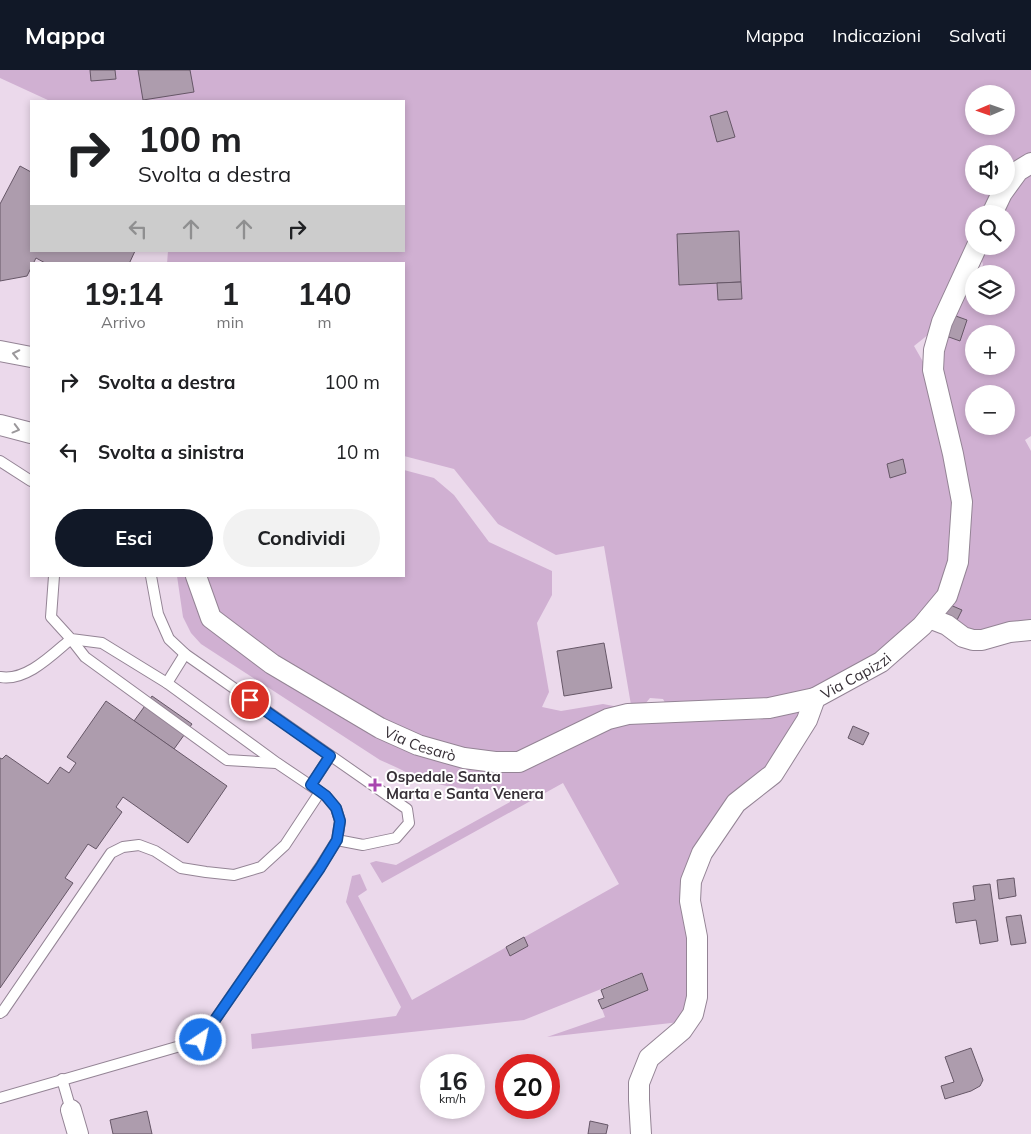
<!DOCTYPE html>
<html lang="it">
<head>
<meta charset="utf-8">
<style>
	:root { --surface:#fff; --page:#f2f2f2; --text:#202124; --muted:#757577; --accent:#111827 }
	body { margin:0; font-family:Mulish,sans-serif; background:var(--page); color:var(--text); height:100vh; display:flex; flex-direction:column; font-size:19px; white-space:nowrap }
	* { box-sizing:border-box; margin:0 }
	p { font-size:16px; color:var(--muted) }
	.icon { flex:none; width:28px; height:28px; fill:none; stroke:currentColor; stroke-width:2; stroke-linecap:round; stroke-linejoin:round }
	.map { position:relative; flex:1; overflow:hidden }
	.sheet { position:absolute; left:30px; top:192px; width:375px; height:315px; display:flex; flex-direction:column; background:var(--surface); border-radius:0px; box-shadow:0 2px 8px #0003 }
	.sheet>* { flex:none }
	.guide { position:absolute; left:30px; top:30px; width:375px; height:152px; border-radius:0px; box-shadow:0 2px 8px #0003; background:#fff; color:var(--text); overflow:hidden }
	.needle { width:32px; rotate:268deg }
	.tools { position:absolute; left:965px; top:15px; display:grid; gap:10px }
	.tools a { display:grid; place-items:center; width:50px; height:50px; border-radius:50%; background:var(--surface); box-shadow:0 2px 8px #0003; font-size:25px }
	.speed { position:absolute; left:420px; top:984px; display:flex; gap:10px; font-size:25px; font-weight:700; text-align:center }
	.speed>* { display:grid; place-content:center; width:65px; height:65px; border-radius:50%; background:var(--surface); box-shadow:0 2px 8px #0003; line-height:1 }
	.speed small { font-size:12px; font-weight:400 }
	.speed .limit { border:8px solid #d22; background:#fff; color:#111 }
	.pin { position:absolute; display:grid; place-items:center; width:42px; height:42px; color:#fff; margin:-21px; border:2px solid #fff; border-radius:50%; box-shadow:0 1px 5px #0007 }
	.me { position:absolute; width:55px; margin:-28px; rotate:34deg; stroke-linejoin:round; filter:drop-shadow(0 0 4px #0008) }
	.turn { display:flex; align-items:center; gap:18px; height:105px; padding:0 25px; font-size:22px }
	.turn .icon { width:65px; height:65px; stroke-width:2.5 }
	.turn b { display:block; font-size:35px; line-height:42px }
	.lanes { display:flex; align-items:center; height:48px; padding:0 25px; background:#0003; justify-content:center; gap:25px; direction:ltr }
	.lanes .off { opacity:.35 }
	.eta { display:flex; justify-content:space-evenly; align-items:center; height:85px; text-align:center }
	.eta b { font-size:30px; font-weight:700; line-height:35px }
	.primary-button { display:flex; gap:10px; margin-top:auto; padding:10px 25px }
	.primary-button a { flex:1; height:58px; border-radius:30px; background:var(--accent); color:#fff; font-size:20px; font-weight:700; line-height:58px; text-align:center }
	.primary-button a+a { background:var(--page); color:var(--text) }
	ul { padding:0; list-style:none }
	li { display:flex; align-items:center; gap:15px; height:70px; padding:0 25px }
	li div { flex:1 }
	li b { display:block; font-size:19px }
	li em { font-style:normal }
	header { display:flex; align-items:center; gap:30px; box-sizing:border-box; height:70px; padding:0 25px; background:var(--accent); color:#fff }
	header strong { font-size:24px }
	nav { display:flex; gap:28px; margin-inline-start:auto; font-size:18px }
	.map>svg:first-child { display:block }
	.green { fill:#d0b0d2; fill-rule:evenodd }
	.building { fill:#ad9cad; stroke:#665767 }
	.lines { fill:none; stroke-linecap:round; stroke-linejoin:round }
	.lane-casing { stroke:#948495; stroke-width:12 }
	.street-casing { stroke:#948495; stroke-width:22 }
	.lane { stroke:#fff; stroke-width:10 }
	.street { stroke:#fff; stroke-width:20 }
	.oneway { stroke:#9b989b }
	.route-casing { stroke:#114b97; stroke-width:12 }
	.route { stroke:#1a73e8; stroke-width:9 }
	.poi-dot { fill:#a847af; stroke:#fff; stroke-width:2 }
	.labels { text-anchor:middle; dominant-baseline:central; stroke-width:4; stroke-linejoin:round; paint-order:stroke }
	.street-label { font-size:15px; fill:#373037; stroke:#fff }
	.poi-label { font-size:15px; font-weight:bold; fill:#373037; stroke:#fff; text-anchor:start }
</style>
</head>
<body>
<header>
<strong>Mappa</strong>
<nav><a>Mappa</a><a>Indicazioni</a><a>Salvati</a></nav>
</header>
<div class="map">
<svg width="1031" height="1064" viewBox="0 0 1031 1064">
	<rect width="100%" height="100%" fill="#ebd9eb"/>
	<g class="green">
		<path d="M0,0h1031v86l-25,20v-22h-32v32h24l-13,28h-11v24l-40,92 -20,16 12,21 30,137 -3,55 -12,34 -58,60 -77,40 -37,9 -102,4 -4,-7 -13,-1 -5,6 -14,1 -27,-159 -48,9 -58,-31 -44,-55 -50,-13v-192h-237l1,-13h236v-150h-354l-50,-23zM974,24h32v32h-32z"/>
		<path d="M1031,100v266l-6,4 6,11v171l-61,10 -27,-16 20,-51 -22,-189v-28l31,-77h8l3,-6 -3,-12 3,-7h23v-32h-7zM974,204h32v32h-32zM974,264h32v32h-32zM974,324h32v32h-32z"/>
		<path d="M404,400l30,8 20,17 35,47 63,29v24l-15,28 12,69 -7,15 19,4 42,-7 16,3 -105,48 -52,-5 -43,-13 -40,-20 -103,-62 -56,-41 -15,-38h199z"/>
		<path d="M177,506h12l16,44 162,107 131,41 114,-44 124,-5 22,1 34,-9 9,1 -33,58 -71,83 -7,80 1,66 -11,23 -133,15 58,-20 -3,-8 46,-19 -7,-17 -117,47 -272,29 -1,-15 145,-18 5,-9 -55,-105 6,-26 8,-2 7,16 -9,6 54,104 207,-116 -56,-101 -181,100 -12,-20 6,-2 20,4 114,-63 -1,-12c-24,0 -48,0 -71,-6 -20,-5 -39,-16 -58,-24l-179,-116 -10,-11 -8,-16z"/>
	</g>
	<g class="building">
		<path d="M90,0h25l1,9 -25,2z"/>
		<path d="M138,0h52l4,22 -51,8z"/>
		<path d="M727,41l8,26 -18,5 -7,-26z"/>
		<path d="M20,96l11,6v79h104l-6,13h-82l-11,-6 -3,6h-2v4l-4,8 -27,5v-77z"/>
		<path d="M739,161l2,51 -62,3 -2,-51z"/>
		<path d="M970,206l4,2v21l-12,-5z"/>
		<path d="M741,212l1,17 -24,1 -1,-17z"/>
		<path d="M953,245l14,5 -7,21 -14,-5z"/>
		<path d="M903,389l3,14 -16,5 -3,-14z"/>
		<path d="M948,534l14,6 -6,12 -13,-6z"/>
		<path d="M604,573l8,45 -48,8 -7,-45z"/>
		<path d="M152,626l40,28 -18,25 -40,-28z"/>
		<path d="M106,631l121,85 -39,57 -65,-46 -7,10 6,5 -26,37 -8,-5 -23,34 8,5 -73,105v-230l2,1 4,-4 42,29 12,-17 9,6 7,-10 -9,-6z"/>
		<path d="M853,656l16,7 -6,12 -15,-7z"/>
		<path d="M1014,808l2,18 -17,3 -2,-19z"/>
		<path d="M990,814l8,57 -18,3 -4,-24 -20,3 -3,-20 22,-3 -2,-14z"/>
		<path d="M1021,845l5,28 -15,2 -5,-28z"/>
		<path d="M524,867l4,9 -18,10 -4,-9z"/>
		<path d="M642,903l6,17 -46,19 -4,-9 6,-2 -3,-8z"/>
		<path d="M971,978l12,32 -3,6 -9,5 -26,8 -4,-13 13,-4 -9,-25z"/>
		<path d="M147,1041l5,23h-39l-3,-14z"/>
		<path d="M590,1051l18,4 -2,9h-18z"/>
	</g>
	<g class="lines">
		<defs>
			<g id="lane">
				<path d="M0,391l31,20"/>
				<path d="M151,506l7,38 11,25 16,15 222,155 2,14 -13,15 -33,7 -26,-5"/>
				<path d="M0,607c26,5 53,-23 71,-38l14,18 142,103 49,3"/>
				<path d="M167,613l18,-29"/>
				<path d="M311,715l19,-29"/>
				<path d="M0,943l3,-2 108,-158 12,-6 16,-2 16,6 26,17 25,4 28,3 27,-8 24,-22 35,-53"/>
				<path d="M62,1009l9,31"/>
				<path d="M0,1028l201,-58 119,-173 17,-27 3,-19 -4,-13 -10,-12 -49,-33 -110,-80 -65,-40 -31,-4 -20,-22 3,-41"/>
			</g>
			<g id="street">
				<path d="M992,144l10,-21 16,-22 13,-8"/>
				<path d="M0,281l31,6"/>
				<path d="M0,355l31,8"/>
				<path id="s1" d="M196,506l15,42 61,46 108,64 38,17 46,13 31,4h24l89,-43 20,-5 141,-6 46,-10"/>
				<path d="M929,548l18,7 16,12 10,3h9l28,-8 21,-2"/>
				<path d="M71,1040l7,24"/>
				<path id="s2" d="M641,1064l-2,-34v-17l10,-25 33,-28 11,-16 4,-17v-60l-7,-36 1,-20 11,-28 34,-50 37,-29 34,-54 8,-22 66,-36 41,-36 25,-30 11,-34 4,-60 -9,-48 -20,-84 1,-20 8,-28 35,-76"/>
			</g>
		</defs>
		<use href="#lane" class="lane-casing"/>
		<use href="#street" class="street-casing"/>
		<use href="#lane" class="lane"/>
		<use href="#street" class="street"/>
	</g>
	<defs><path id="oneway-chevron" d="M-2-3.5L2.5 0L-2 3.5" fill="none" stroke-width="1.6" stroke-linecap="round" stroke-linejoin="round" transform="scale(1.25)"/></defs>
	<g class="oneway">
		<use href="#oneway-chevron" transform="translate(16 284) rotate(-168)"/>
		<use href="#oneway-chevron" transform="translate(16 359) rotate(15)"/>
	</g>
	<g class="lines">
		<defs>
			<path id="route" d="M201,970l119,-172 17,-28 3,-19 -4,-13 -10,-12 -15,-11 19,-29 -80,-56"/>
		</defs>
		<use href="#route" class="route-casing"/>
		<use href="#route" class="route"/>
	</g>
	<path class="poi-dot" d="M372.5 707.5h5v5h5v5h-5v5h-5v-5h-5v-5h5z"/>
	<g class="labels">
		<g class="street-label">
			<text stroke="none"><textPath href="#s2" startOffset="546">Via Capizzi</textPath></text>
			<text stroke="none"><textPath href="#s1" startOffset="290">Via Cesarò</textPath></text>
		</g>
		<g class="poi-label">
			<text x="386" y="706">Ospedale Santa<tspan x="386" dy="17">Marta e Santa Venera</tspan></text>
		</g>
	</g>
</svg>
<div class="tools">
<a><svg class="needle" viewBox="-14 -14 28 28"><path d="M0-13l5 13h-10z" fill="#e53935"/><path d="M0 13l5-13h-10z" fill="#757577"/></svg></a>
<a><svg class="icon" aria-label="sound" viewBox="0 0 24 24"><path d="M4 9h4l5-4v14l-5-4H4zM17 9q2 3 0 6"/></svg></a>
<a><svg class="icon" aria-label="search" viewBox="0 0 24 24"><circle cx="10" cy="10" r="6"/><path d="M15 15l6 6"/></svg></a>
<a><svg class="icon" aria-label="layers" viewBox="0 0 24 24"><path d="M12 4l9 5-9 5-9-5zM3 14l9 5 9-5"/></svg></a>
<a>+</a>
<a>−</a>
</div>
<div class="speed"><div>16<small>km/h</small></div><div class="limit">20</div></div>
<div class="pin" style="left:250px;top:630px;background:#d93025"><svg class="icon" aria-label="arrive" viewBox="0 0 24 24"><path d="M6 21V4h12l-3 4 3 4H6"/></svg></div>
<svg class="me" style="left:201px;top:970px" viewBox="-20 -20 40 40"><circle r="17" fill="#1a73e8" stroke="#fff" stroke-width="3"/><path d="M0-11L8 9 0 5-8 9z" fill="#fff"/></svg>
<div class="guide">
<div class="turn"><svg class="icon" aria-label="right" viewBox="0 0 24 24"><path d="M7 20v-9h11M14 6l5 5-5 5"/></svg><div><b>100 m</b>Svolta a destra</div></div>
<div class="lanes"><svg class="icon off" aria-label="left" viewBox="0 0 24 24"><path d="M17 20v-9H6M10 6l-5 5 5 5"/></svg><svg class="icon off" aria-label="ahead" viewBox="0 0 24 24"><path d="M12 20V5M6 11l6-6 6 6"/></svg><svg class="icon off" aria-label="ahead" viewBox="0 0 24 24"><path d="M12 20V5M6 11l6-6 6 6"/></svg><svg class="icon" aria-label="right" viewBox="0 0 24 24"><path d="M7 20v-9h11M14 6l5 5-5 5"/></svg></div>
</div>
<section class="sheet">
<div class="eta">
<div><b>19:14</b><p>Arrivo</p></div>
<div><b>1</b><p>min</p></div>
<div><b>140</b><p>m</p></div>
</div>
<ul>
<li><svg class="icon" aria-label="right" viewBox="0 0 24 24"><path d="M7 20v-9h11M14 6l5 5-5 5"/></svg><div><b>Svolta a destra</b></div><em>100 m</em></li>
<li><svg class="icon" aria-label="left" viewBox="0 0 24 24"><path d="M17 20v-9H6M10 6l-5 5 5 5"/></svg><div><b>Svolta a sinistra</b></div><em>10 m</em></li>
</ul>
<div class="primary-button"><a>Esci</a><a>Condividi</a></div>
</section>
</div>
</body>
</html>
